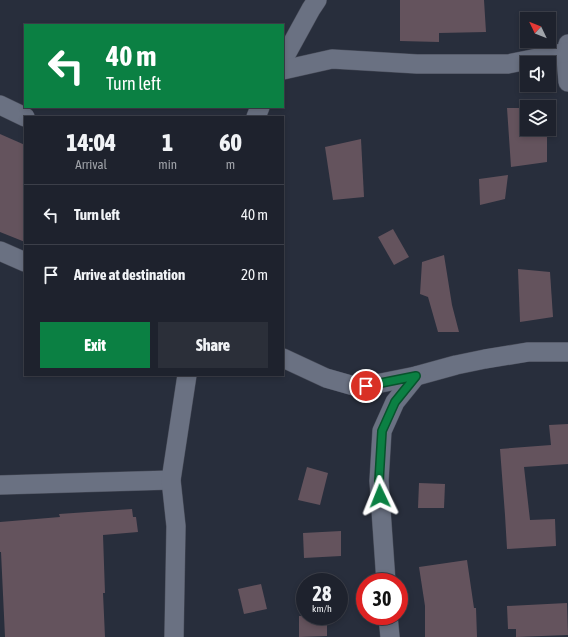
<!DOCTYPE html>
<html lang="en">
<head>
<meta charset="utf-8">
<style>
	:root { --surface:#1e222d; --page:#2b2f39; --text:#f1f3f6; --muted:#a1a4aa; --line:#3c3f49; --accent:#0b8043 }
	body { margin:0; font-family:"Asap Condensed",sans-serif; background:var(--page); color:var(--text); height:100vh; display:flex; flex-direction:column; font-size:15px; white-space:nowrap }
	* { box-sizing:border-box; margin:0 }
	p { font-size:13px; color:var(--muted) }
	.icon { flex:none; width:22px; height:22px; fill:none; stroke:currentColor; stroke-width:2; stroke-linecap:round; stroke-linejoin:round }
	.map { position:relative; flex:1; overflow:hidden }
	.panel { position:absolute; left:24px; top:116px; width:260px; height:260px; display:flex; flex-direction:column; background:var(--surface); border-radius:0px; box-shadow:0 2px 6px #0003,0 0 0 1px var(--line) }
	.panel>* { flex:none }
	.hud { position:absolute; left:24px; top:24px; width:260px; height:84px; border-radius:0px; box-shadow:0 2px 6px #0003,0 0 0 1px var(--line); background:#0b8043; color:#fff; overflow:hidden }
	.needle { width:26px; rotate:313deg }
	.fabs { position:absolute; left:520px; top:12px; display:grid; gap:8px }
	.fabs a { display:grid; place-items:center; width:36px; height:36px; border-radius:0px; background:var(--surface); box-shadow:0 2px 6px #0003,0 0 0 1px var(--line); font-size:20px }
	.speed { position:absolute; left:296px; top:573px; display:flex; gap:8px; font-size:20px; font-weight:700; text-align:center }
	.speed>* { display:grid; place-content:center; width:52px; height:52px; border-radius:50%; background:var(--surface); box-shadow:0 2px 6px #0003,0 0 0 1px var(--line); line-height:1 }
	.speed small { font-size:10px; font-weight:400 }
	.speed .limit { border:6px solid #d22; background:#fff; color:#111 }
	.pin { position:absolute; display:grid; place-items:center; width:34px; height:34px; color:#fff; margin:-17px; border:2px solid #fff; border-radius:50%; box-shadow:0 1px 4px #0007 }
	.me { position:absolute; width:44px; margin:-22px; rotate:358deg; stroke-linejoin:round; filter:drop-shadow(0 0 3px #0008) }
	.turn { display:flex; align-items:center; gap:14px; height:84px; padding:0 16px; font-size:18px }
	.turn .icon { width:52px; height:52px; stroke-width:2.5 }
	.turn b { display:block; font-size:28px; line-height:34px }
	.eta { display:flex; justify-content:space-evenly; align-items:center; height:68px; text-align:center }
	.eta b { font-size:24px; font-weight:800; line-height:28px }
	.cta { display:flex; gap:8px; margin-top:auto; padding:8px 16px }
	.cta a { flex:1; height:46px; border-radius:0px; background:var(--accent); color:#fff; font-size:16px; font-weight:800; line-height:46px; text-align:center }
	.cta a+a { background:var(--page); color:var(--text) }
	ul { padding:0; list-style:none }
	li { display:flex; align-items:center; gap:12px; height:60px; padding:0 16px; border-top:1px solid var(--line) }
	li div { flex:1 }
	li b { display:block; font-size:15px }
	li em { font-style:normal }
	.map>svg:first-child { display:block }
	.building { fill:#64535d }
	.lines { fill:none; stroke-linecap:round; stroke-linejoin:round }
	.street-casing { stroke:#484c59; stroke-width:20 }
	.street { stroke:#6a7182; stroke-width:19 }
	.route-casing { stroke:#07532c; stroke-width:10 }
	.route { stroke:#0b8043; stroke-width:7 }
</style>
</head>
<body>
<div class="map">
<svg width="568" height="637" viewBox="0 0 568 637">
	<rect width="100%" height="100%" fill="#282e3c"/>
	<g class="building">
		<path d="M400,0h84l2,32 -47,1v9l-39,-1z"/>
		<path d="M507,108h20v21h20v33l-36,5z"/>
		<path d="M0,134l25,11v97l-25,-10z"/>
		<path d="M361,139l3,58 -31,3 -8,-53z"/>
		<path d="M508,175l-3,24 -25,6 -1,-26z"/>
		<path d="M393,229l16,28 -15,8 -16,-28z"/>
		<path d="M444,255l8,50 7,27h-21l-10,-35 -8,-3 2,-32z"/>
		<path d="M518,269l32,3 3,45 -33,5z"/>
		<path d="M568,424v40l-44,3 6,53 25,-1 1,27 -49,3 -2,-34 -5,-66 51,-4 -2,-20z"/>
		<path d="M307,467l21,6 -8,32 -22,-5z"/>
		<path d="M419,483l26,1 -1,24h-26z"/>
		<path d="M132,509l1,8h3l2,15 -35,3 2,58h-2l2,44h-100l-4,-85h-1v-30l60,-5 -1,-3z"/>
		<path d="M341,531v25l-37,2 -1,-25z"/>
		<path d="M467,560l7,48h2l1,29h-52v-31l-6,-39z"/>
		<path d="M261,584l6,25 -23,5 -6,-25z"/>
		<path d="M567,603l1,32 -52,2v-8h-8l-1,-23z"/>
		<path d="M299,616h28v20l-28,1z"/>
	</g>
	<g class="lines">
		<defs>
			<g id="street">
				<path d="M568,44l-2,14 2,24"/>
				<path d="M283,60l28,-51 6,-9"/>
				<path d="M283,70l49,-11 85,5h91l59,-12"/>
				<path d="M0,105l25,12"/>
				<path d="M256,117l4,-10"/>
				<path d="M0,251l25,11"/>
				<path d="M283,358l43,20 28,8h12l50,-10 40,-11 29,-6 43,-7h40"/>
				<path d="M0,485l171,-5"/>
				<path d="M386,582l-7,-101 3,-50 13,-29 21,-26"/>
				<path d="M388,616l2,21"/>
				<path d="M174,637l2,-111 -5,-46 16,-105"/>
			</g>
		</defs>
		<use href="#street" class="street-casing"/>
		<use href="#street" class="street"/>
	</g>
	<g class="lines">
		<defs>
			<path id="route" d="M366,386l50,-10 -21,26 -13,29 -3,50 1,15"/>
		</defs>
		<use href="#route" class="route-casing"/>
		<use href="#route" class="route"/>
	</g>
</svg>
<div class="fabs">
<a><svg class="needle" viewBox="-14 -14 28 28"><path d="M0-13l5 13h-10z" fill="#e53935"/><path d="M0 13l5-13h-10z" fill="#a1a4aa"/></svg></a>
<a><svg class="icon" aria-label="sound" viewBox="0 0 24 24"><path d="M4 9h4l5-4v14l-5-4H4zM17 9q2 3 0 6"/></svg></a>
<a><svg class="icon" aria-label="layers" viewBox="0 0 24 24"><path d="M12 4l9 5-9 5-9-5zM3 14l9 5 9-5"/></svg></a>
</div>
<div class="speed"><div>28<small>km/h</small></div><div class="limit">30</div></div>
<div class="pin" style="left:366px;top:386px;background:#d93025"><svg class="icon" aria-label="arrive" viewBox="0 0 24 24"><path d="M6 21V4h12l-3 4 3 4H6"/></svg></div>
<svg class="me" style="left:380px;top:496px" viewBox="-20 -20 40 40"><path d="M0-17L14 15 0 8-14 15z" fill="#0b8043" stroke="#fff" stroke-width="4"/></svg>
<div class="hud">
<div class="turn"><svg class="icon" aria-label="left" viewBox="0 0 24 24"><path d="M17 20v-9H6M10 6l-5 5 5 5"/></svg><div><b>40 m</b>Turn left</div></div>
</div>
<section class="panel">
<div class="eta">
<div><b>14:04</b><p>Arrival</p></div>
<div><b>1</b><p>min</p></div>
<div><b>60</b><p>m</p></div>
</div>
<ul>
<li><svg class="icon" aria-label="left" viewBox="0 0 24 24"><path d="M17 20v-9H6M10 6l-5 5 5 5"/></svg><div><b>Turn left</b></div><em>40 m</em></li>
<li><svg class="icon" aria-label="arrive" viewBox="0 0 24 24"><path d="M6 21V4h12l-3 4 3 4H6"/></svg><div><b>Arrive at destination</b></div><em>20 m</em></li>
</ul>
<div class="cta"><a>Exit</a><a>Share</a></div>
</section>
</div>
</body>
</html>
